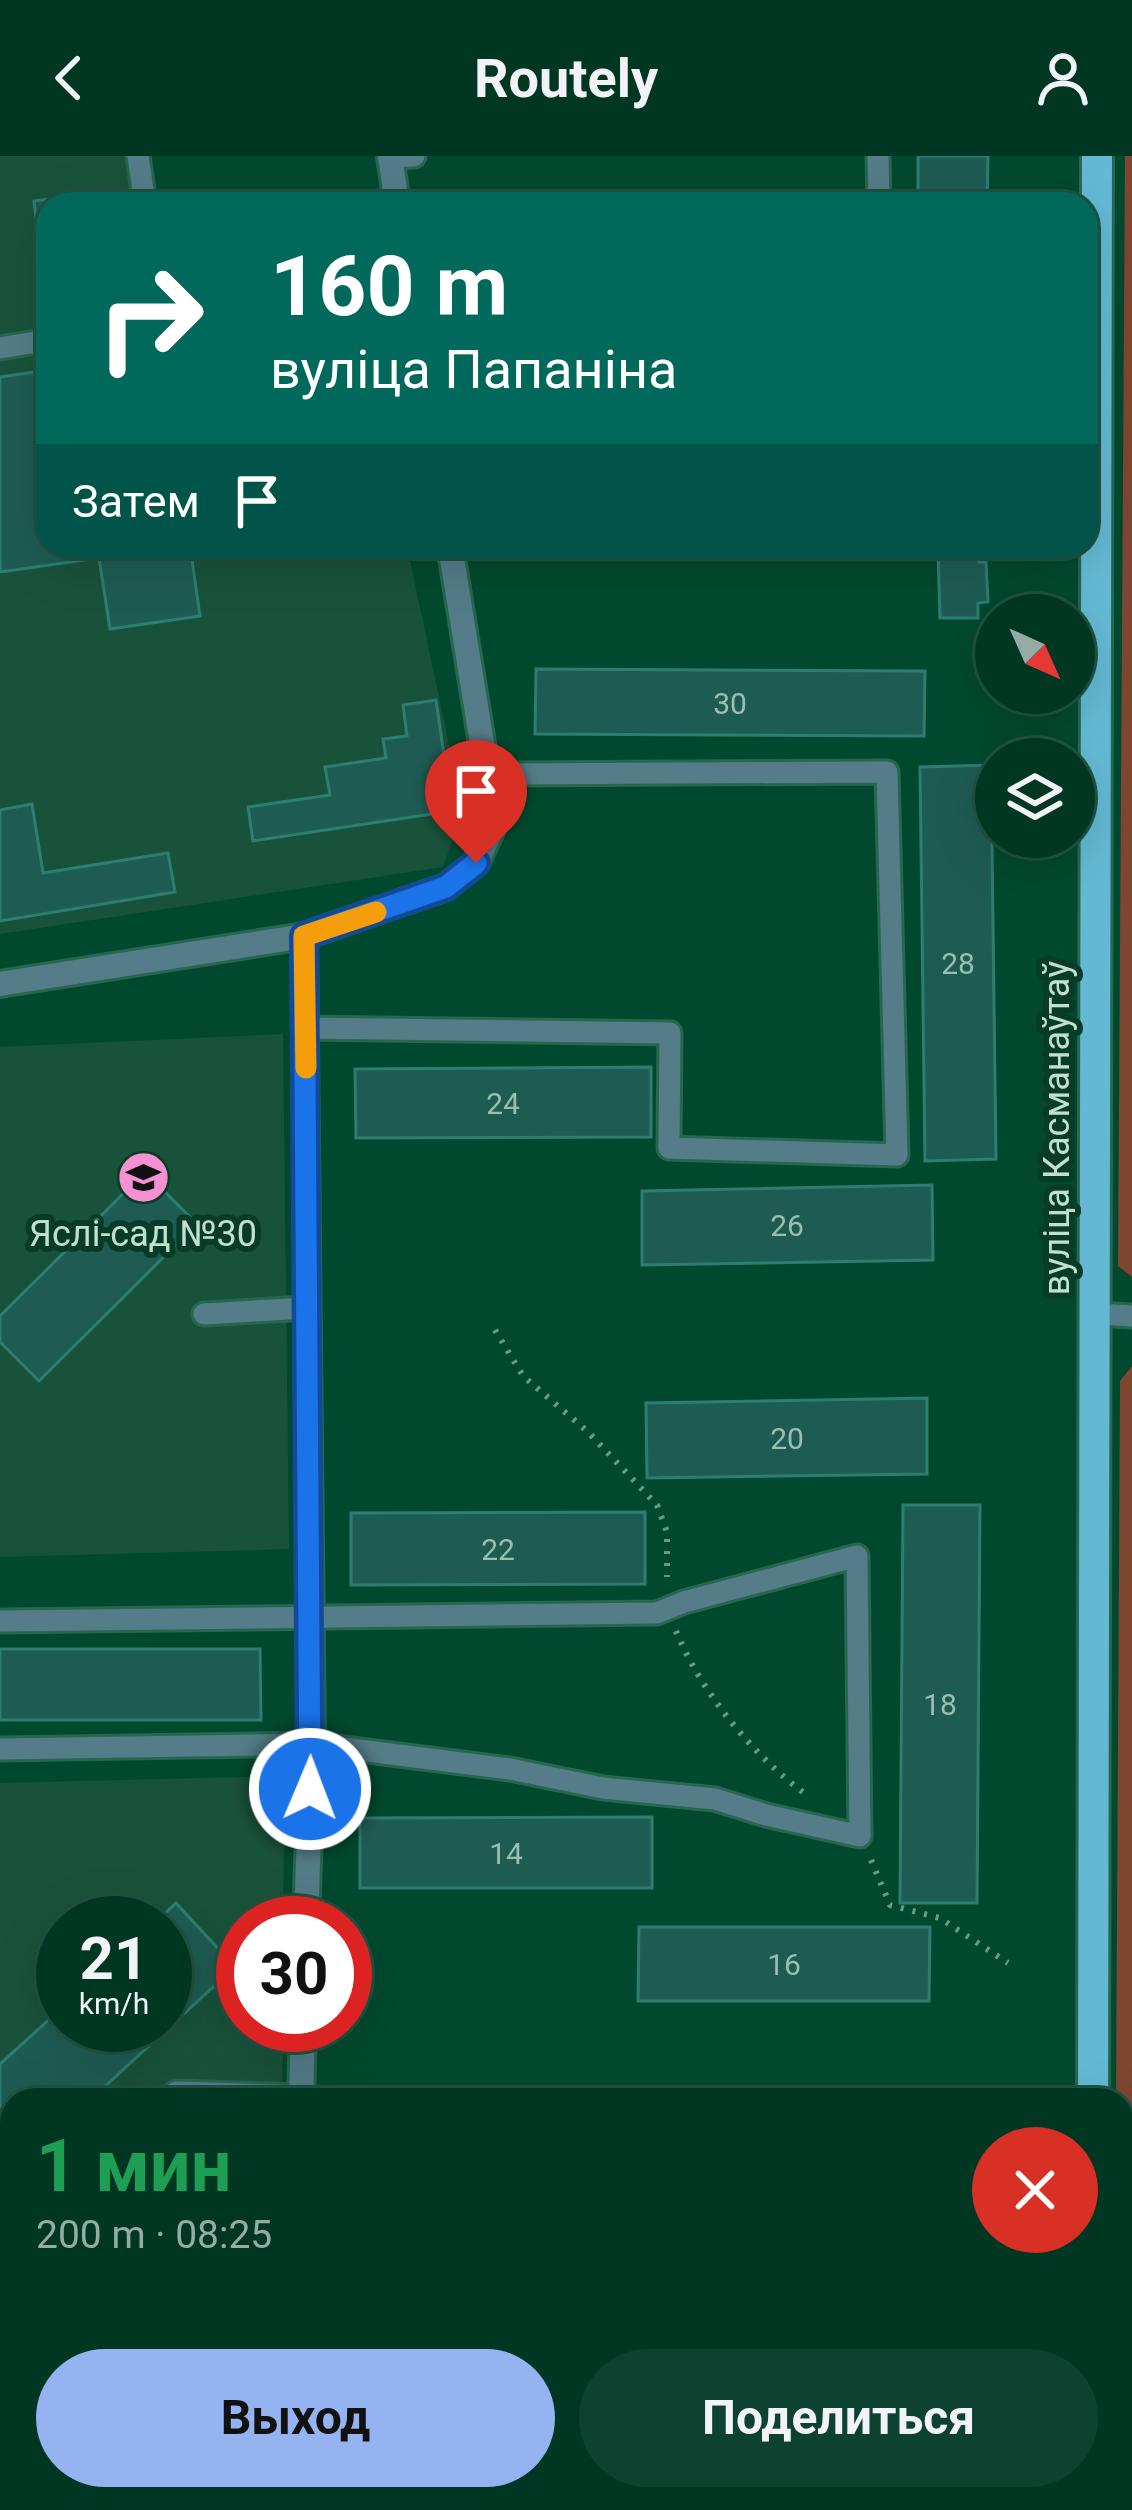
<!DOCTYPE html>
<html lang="ru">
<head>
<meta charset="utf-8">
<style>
	:root { --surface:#003723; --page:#0e4230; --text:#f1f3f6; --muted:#95aca6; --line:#225141; --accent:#95b2f1 }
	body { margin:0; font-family:Roboto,sans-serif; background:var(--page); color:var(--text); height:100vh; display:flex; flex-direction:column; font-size:45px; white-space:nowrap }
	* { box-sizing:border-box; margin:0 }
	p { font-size:39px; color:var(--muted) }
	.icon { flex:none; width:66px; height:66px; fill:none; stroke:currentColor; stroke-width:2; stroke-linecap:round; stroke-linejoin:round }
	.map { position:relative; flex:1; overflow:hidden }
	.details { position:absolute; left:0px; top:1932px; width:1134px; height:423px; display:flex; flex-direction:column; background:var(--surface); border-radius:36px 36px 0 0; box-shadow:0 12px 48px #0002,0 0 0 3px var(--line) }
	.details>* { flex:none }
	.guide { position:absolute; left:36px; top:36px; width:1062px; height:366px; border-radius:36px; box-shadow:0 12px 48px #0002,0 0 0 3px var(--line); background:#00695c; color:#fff; overflow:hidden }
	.needle { width:78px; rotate:135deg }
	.buttons { position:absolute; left:975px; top:438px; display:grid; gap:24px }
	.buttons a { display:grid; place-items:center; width:120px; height:120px; border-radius:50%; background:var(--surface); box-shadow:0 12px 48px #0002,0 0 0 3px var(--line); font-size:60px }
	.speed { position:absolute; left:36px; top:1740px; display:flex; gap:24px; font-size:60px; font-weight:700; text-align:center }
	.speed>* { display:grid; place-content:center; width:156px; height:156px; border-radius:50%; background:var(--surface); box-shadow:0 12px 48px #0002,0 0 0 3px var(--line); line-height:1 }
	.speed small { font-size:30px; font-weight:400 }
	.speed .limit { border:18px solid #d22; background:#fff; color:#111 }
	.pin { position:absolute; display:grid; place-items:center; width:102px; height:102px; color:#fff; margin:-123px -51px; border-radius:50% 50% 50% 0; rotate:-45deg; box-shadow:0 0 12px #0007 }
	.pin .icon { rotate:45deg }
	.me { position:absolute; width:132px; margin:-66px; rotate:1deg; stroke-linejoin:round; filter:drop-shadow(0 0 9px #0008) }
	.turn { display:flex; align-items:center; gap:42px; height:252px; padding:0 36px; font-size:54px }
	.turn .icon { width:156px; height:156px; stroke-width:2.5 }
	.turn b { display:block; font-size:84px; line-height:102px }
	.then { display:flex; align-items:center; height:114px; padding:0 36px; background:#0003; gap:24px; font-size:45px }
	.round { display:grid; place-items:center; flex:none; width:126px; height:126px; border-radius:63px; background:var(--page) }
	.headline { display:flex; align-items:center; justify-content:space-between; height:204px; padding:0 36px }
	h1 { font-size:72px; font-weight:700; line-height:90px; color:#1e9e55 }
	.cta { display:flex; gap:24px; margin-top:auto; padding:24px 36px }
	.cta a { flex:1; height:138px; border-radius:72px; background:var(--accent); color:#111; font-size:48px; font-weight:700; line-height:138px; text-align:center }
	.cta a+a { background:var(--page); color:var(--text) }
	header { display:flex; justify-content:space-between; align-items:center; height:156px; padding:0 36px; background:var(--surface); font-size:54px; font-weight:700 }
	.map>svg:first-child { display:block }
	.built { fill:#19523a; fill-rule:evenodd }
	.green { fill:#7f4631 }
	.building { fill:#1e5c53; stroke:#2c7e71; stroke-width:3 }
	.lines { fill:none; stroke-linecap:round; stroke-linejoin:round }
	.service-casing { stroke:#27674f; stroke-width:27 }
	.minor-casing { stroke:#27674f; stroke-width:30 }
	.primary-casing { stroke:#27674f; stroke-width:36 }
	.path { stroke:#689a85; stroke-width:6; stroke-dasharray:3 9; stroke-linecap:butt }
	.service { stroke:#547c89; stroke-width:21 }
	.minor { stroke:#547c89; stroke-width:24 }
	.primary { stroke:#63b9d4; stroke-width:30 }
	.route-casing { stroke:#114b97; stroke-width:30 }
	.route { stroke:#1a73e8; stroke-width:21 }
	.slow { stroke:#f59e0b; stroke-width:21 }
	.labels { text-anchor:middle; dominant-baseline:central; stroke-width:12; stroke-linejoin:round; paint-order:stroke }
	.number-label { font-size:30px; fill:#98bfb0 }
	.street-label { font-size:36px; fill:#c1e0cf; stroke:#093c28 }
	.poi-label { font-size:36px; fill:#c1e0cf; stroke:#093c28 }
</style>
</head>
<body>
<header><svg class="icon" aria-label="back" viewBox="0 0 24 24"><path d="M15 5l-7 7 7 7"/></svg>Routely<svg class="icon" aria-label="person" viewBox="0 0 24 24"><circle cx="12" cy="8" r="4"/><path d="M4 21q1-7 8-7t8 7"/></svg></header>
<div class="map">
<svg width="1132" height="2354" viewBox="0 0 1132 2354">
	<rect width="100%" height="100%" fill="#00492f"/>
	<g class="built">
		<path d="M0,0h138l7,48h-97v342h359l56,265 -20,56 -443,67z"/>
		<path d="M283,878l6,515 -289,8v-510z"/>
		<path d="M285,1620l-2,147h-40v102h40l-1,75h-270v172h-12v-489zM63,1767h102v102h-102z"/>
		<path d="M0,2243h12v100h242l-8,11h-246z"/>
	</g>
	<g class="green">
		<path d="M1125,0h7v1121l-14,-11z"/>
		<path d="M1132,1210v827l-10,1v-94h-6l4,-719z"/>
		<path d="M1122,2093h10v261h-18v-11h8z"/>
	</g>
	<g class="building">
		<path d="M918,0h70l-1,48h-69z"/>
		<path d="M80,39l1,9h-33v39l-9,1 -5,-43z"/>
		<path d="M48,214v176h142l10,70 -90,13 -11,-71 -99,14v-195z"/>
		<path d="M979,394v12h7l2,40 -10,1v15h-38l-2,-67z"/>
		<path d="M536,513l389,2 -1,65 -389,-2z"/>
		<path d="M436,544l16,111 -199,30 -5,-34 82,-12 -5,-28 61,-9 -3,-19 24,-3 -4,-31z"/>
		<path d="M991,609l5,394 -71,2 -5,-394z"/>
		<path d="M32,648l11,69 125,-20 7,39 -175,29v-111z"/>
		<path d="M651,911v70l-295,1 -1,-69z"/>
		<path d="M145,1016l52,52 -158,157 -39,-39v-26z"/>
		<path d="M932,1029l1,75 -291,5v-74z"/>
		<path d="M927,1242v76l-280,4 -1,-75z"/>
		<path d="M903,1349h77l-3,398h-77z"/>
		<path d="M645,1356v72l-294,1v-72z"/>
		<path d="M0,1493h260l1,71h-261z"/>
		<path d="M652,1661v71h-292v-70z"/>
		<path d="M176,1747l59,64 -145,133h-78v23l-12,-13v-46l63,-57v18h102v-102h-10z"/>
		<path d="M639,1771h291l-1,74h-291z"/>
		<path d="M912,2343h68v11h-69z"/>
	</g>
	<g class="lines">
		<defs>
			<g id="service">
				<path d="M138,0l7,48"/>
				<path d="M878,0l1,48"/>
				<path d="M390,1l24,-1"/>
				<path d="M0,192l48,-8"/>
				<path d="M306,872l364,5 -1,115 228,7 -10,-383 -400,2"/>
				<path d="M204,1158l103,-6"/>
				<path d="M1095,1158l37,2"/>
				<path d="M0,1465l657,-8 27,-11 173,-46 3,280 -94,-21 -51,-16 -112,-11 -93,-19 -198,-25 -312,5"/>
				<path d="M176,1936l125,4"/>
				<path d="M303,2352l100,-2 34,4"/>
				<path d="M884,2354l1,-11"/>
			</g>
			<g id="minor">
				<path d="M390,0l7,48"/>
				<path d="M304,780l8,808 -6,179"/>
				<path d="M0,828l304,-48 142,-49 30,-24 16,-34 -5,-55 -37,-228"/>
				<path d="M301,1944l2,-75"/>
				<path d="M303,2354v-11"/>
			</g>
			<g id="primary">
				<path d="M1093,1944l4,-1944"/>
				<path d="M1083,2354l1,-11"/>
			</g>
		</defs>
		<use href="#service" class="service-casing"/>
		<use href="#minor" class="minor-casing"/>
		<use href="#primary" class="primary-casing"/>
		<g class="path">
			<path d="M495,1174l28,46 64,55 70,74 10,27v45"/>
			<path d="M676,1475c25,61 76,123 128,162"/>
			<path d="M871,1704l19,45 50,13 68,45"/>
			<path d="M0,2182h12"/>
			<path d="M0,2224h12"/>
		</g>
		<use href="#service" class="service"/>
		<use href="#minor" class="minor"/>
		<use href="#primary" class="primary"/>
	</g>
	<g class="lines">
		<defs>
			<path id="route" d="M310,1633l-6,-853 142,-49 30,-24"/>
		</defs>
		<use href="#route" class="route-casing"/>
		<use href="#route" class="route"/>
		<path class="slow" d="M306,912l-2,-132 72,-24"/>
	</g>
	<defs>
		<symbol id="school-disc" viewBox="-11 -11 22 22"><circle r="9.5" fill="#f591d2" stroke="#093c28"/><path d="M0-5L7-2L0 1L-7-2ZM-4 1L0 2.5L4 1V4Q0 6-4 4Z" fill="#111"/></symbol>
	</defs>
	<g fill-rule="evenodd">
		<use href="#school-disc" x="114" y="992" width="59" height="59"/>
	</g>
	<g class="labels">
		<g class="number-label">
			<text x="730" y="547">30</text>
			<text x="958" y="807">28</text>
			<text x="503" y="947">24</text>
			<text x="787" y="1069">26</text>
			<text x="787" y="1282">20</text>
			<text x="498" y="1393">22</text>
			<text x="940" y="1548">18</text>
			<text x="506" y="1697">14</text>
			<text x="784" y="1808">16</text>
		</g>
		<g class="street-label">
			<text transform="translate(1057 972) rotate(-90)">вуліца Касманаўтаў</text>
		</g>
		<g class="poi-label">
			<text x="143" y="1078">Яслі-сад №30</text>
		</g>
	</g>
</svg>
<div class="buttons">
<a><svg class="needle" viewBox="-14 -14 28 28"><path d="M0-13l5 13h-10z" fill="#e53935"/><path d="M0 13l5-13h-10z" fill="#95aca6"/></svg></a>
<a><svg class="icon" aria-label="layers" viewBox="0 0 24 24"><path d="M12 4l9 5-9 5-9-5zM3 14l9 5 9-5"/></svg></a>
</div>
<div class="speed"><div>21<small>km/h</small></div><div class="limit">30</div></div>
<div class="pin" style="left:476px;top:707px;background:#d93025"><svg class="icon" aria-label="arrive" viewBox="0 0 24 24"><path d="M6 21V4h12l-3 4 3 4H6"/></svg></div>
<svg class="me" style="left:310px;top:1633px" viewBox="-20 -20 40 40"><circle r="17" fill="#1a73e8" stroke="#fff" stroke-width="3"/><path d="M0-11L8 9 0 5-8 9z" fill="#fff"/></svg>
<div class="guide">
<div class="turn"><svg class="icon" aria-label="right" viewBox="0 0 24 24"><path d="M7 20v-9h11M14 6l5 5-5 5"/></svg><div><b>160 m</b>вуліца Папаніна</div></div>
<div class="then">Затем<svg class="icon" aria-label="arrive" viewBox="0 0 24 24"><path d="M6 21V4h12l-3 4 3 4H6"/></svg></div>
</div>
<section class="details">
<div class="headline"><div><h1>1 мин</h1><p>200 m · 08:25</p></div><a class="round" style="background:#d93025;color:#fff"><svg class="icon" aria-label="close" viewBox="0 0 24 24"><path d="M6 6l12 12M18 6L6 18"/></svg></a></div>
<div class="cta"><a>Выход</a><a>Поделиться</a></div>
</section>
</div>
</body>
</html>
